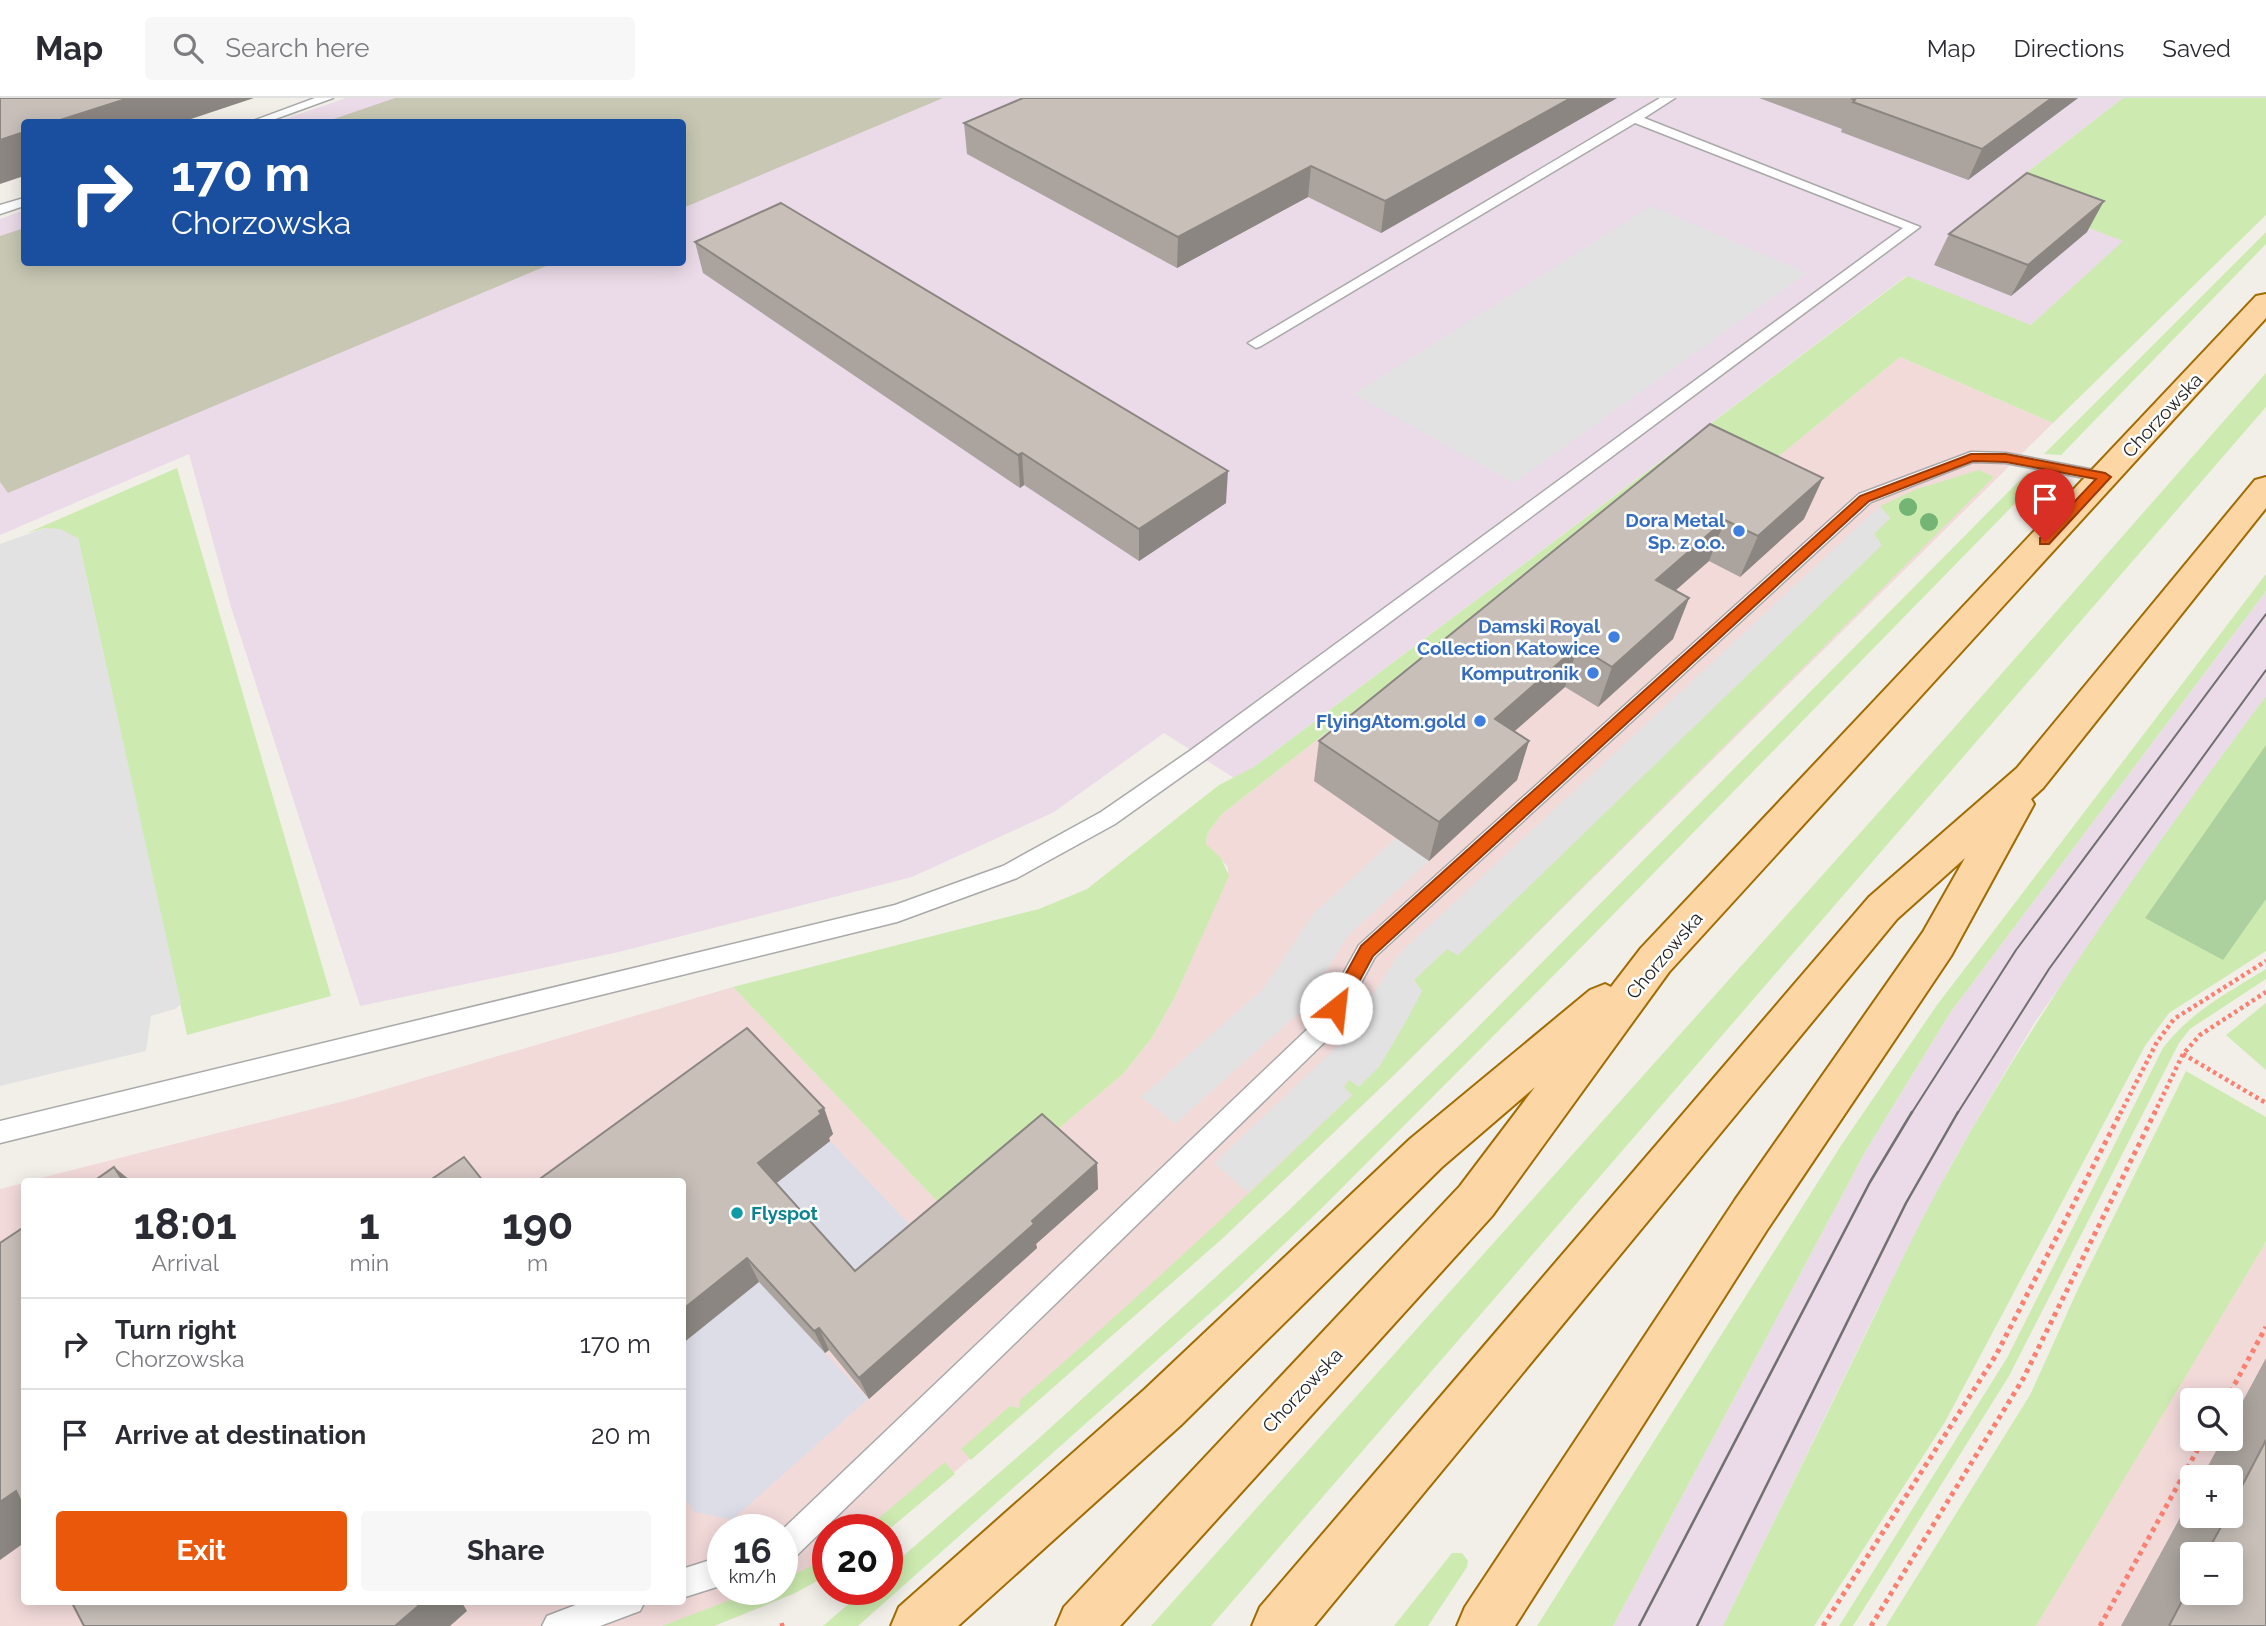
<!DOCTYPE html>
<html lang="en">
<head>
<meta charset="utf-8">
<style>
	:root { --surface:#fff; --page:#f7f7f7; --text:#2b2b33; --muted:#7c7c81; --line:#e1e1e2; --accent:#ea580c }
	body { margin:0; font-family:Raleway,sans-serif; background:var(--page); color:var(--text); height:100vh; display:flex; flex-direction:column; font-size:26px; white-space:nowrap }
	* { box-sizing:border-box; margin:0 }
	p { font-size:23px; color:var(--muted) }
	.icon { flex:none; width:38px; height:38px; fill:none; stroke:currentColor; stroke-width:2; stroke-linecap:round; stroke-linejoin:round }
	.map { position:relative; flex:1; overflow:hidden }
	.details { position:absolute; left:21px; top:1080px; width:665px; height:427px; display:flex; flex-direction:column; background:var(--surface); border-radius:7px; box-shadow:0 4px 18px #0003 }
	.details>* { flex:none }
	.top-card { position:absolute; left:21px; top:21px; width:665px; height:147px; border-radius:7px; box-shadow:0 4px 18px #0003; background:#1a4fa0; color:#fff; overflow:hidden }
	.fabs { position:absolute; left:2180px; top:1290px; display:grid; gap:14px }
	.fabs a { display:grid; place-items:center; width:63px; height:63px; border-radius:7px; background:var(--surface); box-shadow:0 4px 18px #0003; font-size:35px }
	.speed { position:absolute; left:707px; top:1416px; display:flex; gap:14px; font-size:35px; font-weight:700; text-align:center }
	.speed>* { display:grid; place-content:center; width:91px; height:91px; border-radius:50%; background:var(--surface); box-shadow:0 4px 18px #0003; line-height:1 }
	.speed small { font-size:18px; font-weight:400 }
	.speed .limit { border:10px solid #d22; background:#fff; color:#111 }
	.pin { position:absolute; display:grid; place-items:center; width:60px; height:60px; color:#fff; margin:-72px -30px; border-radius:50% 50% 50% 0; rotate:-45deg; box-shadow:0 0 7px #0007 }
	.pin .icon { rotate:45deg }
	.me { position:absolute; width:77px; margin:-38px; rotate:29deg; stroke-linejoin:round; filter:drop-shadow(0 0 5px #0008) }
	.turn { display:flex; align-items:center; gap:24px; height:147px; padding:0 35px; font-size:32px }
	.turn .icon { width:91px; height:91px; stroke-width:2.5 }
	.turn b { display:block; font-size:49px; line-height:60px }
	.eta { display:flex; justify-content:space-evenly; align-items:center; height:119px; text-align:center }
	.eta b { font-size:42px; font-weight:700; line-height:49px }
	.button { display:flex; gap:14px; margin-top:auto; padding:14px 35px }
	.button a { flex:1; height:80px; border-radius:7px; background:var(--accent); color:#fff; font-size:28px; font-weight:700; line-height:80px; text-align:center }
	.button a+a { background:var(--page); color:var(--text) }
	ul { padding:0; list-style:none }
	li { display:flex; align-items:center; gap:21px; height:91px; padding:0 35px; border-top:2px solid var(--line) }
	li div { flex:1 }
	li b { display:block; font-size:26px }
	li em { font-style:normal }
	header { display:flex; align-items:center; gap:42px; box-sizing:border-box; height:98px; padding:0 35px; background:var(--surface); border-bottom:2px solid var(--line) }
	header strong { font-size:33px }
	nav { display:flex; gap:38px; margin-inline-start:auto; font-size:24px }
	.search { width:490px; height:63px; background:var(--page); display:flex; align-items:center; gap:18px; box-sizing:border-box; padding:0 24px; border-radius:7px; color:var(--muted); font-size:26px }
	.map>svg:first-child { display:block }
	.commercial { fill:#f2dad9; fill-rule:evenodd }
	.industrial { fill:#ebdbe8 }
	.construction { fill:#c7c7b4 }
	.grass { fill:#cdebb0 }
	.forest { fill:#add19e }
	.parking { fill:#e2e2e2 }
	.plaza { fill:#dddde8 }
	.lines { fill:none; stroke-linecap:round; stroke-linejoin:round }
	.service-casing { stroke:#a9a9a9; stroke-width:3 }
	.primary-casing { stroke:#a06b00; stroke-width:4 }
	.path-far1 { stroke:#fa8072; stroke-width:4.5; stroke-dasharray:3.5 3.5; stroke-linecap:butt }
	.path { stroke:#fa8072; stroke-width:5; stroke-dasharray:4.5 4.5; stroke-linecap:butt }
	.service { fill:#fff; fill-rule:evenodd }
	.primary { fill:#fcd6a4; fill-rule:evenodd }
	.tram-far1 { stroke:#707070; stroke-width:2 }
	.tram { stroke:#707070; stroke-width:2.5 }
	.tree { fill:#74b475 }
	.wall { fill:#aba49e; fill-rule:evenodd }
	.shaded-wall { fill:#8b8681 }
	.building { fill:#c7bfb8; stroke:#8b8681; stroke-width:2 }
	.route { fill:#ea580c; stroke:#983908; stroke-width:2 }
	.shop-dot { fill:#3f7fe0; stroke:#fff; stroke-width:2.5 }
	.culture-dot { fill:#0f9aa8; stroke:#fff; stroke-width:2.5 }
	.labels { text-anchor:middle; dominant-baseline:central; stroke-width:5; stroke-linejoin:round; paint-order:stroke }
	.street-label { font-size:19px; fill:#222; stroke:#fff }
	.shop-label { font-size:19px; font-weight:bold; fill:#366cbe; stroke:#fff; text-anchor:end }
	.culture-label { font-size:19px; font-weight:bold; fill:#0d838f; stroke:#fff; text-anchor:start }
</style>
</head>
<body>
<header>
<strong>Map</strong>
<div class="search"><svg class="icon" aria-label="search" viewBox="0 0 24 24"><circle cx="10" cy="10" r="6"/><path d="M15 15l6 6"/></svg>Search here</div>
<nav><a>Map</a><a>Directions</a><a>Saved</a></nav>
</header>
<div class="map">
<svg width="2266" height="1528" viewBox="0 0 2266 1528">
	<rect width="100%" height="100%" fill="#f2efe9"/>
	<g class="commercial">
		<path d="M1900,259l153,66 -658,651 -171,163 -337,294 -59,-1v45l-33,18 -81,33h-714v-437l24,-6v418h658v-420h-653l323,-82 381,-112 220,231 170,-144 28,-35 23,-40 54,-123v-9l-22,-23 1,-10 15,-20 264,-206 276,-138zM723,1432h59v59h-59z"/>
		<path d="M2266,1144v384h-230l101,-170zM2193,1302h38v38h-38zM2193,1379h38v39h-38zM2193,1456h38v38h-38z"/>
	</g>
	<g class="industrial">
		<path d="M346,0h1777l-124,96 125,47 -94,85 -124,-50 -652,491 -20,11 -70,-45 -110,79 -142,65 -293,75 -259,54 -129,-399 -42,-153 -189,81v-316l24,-9v52h658v-140h-406z"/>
		<path d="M2266,493v105l-231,326 -44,74 -41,71 -74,145 -153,314h-110l252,-474 85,-139z"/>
	</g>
	<g class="construction">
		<path d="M395,0h548l-260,110 -1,-86h-357z"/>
		<path d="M24,130v34l529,1 -545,230 -8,-11v-246z"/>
	</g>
	<g class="grass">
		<path d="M2123,0h143v117l-213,208 -153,-66 -138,113 -276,138 -264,206 -15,20 -1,10 15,14 8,18 -55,123 -23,40 -28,35 -170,144 -220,-231 306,-78 48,-20 132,-104 35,-18 653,-491 124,49 92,-84 -124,-47z"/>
		<path d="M2266,134v12l-205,211 -17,-1z"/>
		<path d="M2266,275v34l-1055,1219h-60l802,-897z"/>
		<path d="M177,370l154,528 -144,39 -109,-497 -33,-10 -18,5z"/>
		<path d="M1979,372l15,7 -599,597 -171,163 -253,223 -10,-11 49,-43 9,2 1,-8c114,-98 223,-200 331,-304l-7,-9 5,-7 30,-13 43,-76 -8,-11 33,-31 11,6 423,-410 -7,-11 16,-16 -10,-12 37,-17z"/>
		<path d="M2027,375l6,2 3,7 -478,489 -234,235 -88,84 -378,336h-35l43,-37h21v-19l150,-130 250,-228 184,-178z"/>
		<path d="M2266,476v17l-316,422 -85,139 -252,474h-76l305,-482 95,-139z"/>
		<path d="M2266,598v255l-97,62 -24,33 -200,376 -131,204h-91c45,-93 91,-185 136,-278 30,-61 59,-124 93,-184 91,-163 203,-318 314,-468z"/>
		<path d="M2266,871v10l-76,50 -11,14 -170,333 -156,250h-14l168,-268 156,-310c27,-36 66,-56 103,-79z"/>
		<path d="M2266,905v67l-40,-35z"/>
		<path d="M2186,973l80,46v125l-230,384h-150l144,-231 49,-108z"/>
		<path d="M945,1364l10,12 -68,57 -21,-2z"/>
		<path d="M1452,1455h10l6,8 -1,6 -39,59h-34z"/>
		<path d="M828,1460v17l-33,18 -81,33h-52l97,-37h23v-9z"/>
	</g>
	<path class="forest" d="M2266,647v154l-43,61 -78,-42z"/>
	<g class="parking">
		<path d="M1651,108l156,67 -293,210 -160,-89z"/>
		<path d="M1880,408l10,12 -16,16 8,11 -424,410 -11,-6 -33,31 8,11 -14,27 -29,49 -20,20 -10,-7 -4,4 -1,3 8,8 -104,98 -34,-30 127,-120 58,-89z"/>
		<path d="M45,430l15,1 18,9 103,466 -6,5 -24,7 -5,35 -146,35v-542z"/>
		<path d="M1396,740l33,23 -81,75 -48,76 -125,112 -34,-27 123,-109 50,-75z"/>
	</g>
	<path class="plaza" d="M830,1043l96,101 -114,97 56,60 -136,121 -37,-8 -12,-15 -1,-153 131,-106 -44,-49z"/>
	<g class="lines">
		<defs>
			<g id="service">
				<path d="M315,0h18l-66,24h-17z"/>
				<path d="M1660,0h15l-31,20 276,109 -715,533 -90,64 -98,54 -120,44 -897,221v-22l895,-216 108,-39 98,-54 90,-62 712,-522 -268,-105 -374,223 -5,2 -8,-5z"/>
				<path d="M24,100v8l-24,8v-9z"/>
				<path d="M1971,354l35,1 99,19 8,5 -8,5 -99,-19 -33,-1 -102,40 -496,455 -41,76 -542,527 -10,4v-34l536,-511 41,-74 500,-451z"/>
				<path d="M723,1458v29l-41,13v-29z"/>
				<path d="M586,1503h59l-5,10 -40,15h-58l5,-10z"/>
			</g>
			<g id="primary">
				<path d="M2266,196v24l-597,654 -177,244 -372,410h-64l8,-19 396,-421 75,-99 -93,80 -261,258 -223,201h-67l8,-19 246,-218 265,-250 180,-149 15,-6 6,3 30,-39 615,-652z"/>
				<path d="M2266,379v31l-223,280 -12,11 3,5 -83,152 -184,274 -252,396h-58l8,-19 270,-407 188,-268 42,-74 -68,61 -583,707h-62l8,-19 609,-710 148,-129 238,-288z"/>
			</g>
		</defs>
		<use href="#service" class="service-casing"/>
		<use href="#primary" class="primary-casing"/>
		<g class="path-far1">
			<path d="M2183,956l83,49"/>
			<path d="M2120,1016l37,-72 17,-23 92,-58"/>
			<path d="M2154,1016l29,-60 17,-19 66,-43"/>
		</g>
		<g class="path">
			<path d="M2226,1302l40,-73"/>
			<path d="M780,1528l8,-2"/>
			<path d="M1823,1528l173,-271 125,-243"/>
			<path d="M1871,1528l152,-247 132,-267"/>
			<path d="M2100,1528l104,-188"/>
		</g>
		<use href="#service" class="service"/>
		<use href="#primary" class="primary"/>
		<g class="tram-far1">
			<path d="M1911,1016l105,-164 250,-336"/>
			<path d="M1957,1016l92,-145 217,-299"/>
		</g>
		<g class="tram">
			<path d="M1639,1528l231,-444 42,-70"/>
			<path d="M1697,1528l209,-423 52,-91"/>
		</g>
	</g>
	<g class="tree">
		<circle cx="1908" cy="409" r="9"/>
		<circle cx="1929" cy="424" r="9"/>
	</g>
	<g class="wall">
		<path d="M1617,0l-236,135 -73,-36 -131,71 -210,-114 -3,-31z"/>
		<path d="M1759,0h319l-110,82 -127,-48 1,-3z"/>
		<path d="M2087,134l-76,64 -77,-31 15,-31z"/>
		<path d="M695,144l531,261 -87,58 -115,-76 -4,3 -317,-215z"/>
		<path d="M1710,326l94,95 -64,58 -31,-16 -34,29 14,8 -16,41 -75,68 -33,-20 -51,44 15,10 -12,39 -88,81 -115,-80 5,-40z"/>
		<path d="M824,1010l9,26 -4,4 1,3 -54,42 79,88 242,-108 1,26 -62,55 1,4 -168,151 -40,-49 -4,3 -66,-71 -77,-101z"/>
		<path d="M2266,1260v268h-145l72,-132v22h38v-39h-29l21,-39h8v-15zM2193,1456h38l-38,38z"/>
	</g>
	<g class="shaded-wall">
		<path d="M129,0h125l-72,24h-128z"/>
		<path d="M1571,0h46l-236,135 4,-32z"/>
		<path d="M2052,0h26l-110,82 14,-31z"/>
		<path d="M24,34v44l-24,8v-44z"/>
		<path d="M1311,68l-3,31 -131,71 1,-31z"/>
		<path d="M2104,103l-17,31 -76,64 17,-31z"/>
		<path d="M1022,355l2,32 -4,3 -2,-33z"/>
		<path d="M1228,373l-2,32 -87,58v-32z"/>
		<path d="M1823,380l-19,41 -64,58 18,-41z"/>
		<path d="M1725,422l-16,41 -68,60 15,-41z"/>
		<path d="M1689,500l-16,41 -75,68 14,-40z"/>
		<path d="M1578,548l-13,41 -82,72 12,-40z"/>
		<path d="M1529,643l-12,39 -88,81 10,-39z"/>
		<path d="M824,1010l9,26 -4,4 1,3 -61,48 -11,-26z"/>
		<path d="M1097,1065l1,26 -62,55 1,4 -168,151 -10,-21 173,-157z"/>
		<path d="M114,1069l17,14h-8z"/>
		<path d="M747,1160l12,24 -77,62v-34z"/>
		<path d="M819,1230l10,22 -4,3 -11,-22z"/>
		<path d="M16,1393l8,3v49l-24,17v-58z"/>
		<path d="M424,1503h37l6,10 -17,15h-55z"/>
	</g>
	<g class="building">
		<path d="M0,0h129l-75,24h-30v10l-24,8z"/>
		<path d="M1023,0h548l-186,103 -74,-35 -133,71 -214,-114z"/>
		<path d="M1851,0h201l-70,51 -129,-47 2,-2z"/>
		<path d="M2027,75l77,28 -76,64 -79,-31z"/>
		<path d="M781,105l447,268 -89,58 -117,-76 -4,2 -323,-213z"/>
		<path d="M1710,326l113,54 -65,58 -33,-16 -69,60 33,18 -77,69 -34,-21 -83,73 34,22 -90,81 -120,-81z"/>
		<path d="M747,930l77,80 -5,3 2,3 -63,49 97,108 187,-157 55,49 -65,58 2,3 -175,154 -40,-50 -5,3 -67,-73 -65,52v-129h-145z"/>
		<path d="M464,1059l19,24h-54z"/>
		<path d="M114,1069l9,14h-29z"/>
		<path d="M24,1129v281l-8,-17 -16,11v-259z"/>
		<path d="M2266,1342v186h-97l24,-46v12h38v-38h-25l21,-38h4v-9z"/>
		<path d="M71,1503h353l-29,25h-311z"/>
	</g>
	<path class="route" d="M1971,356h35l99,19 6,4 -62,67h-9v-6l56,-59 -90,-17 -33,-1 -104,40 -496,455 -31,57h-12l-3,-5 34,-62 499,-450z"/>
	<g class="shop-dot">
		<circle cx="1739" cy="433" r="7"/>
		<circle cx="1614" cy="539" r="7"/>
		<circle cx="1593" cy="575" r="7"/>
		<circle cx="1480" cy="623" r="7"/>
	</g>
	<circle class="culture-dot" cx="737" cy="1115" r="7"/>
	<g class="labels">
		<g class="street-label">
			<text transform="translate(2162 317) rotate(-47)">Chorzowska</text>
			<text transform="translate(1664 857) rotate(-50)">Chorzowska</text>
			<text transform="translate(1302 1292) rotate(-47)">Chorzowska</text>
		</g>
		<g class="shop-label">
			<text x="1725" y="422">Dora Metal<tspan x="1725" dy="22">Sp. z o.o.</tspan></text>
			<text x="1600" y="528">Damski Royal<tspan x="1600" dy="22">Collection Katowice</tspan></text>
			<text x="1579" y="575">Komputronik</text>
			<text x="1466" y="623">FlyingAtom.gold</text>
		</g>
		<g class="culture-label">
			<text x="751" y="1115">Flyspot</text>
		</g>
	</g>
</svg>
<div class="fabs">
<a><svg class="icon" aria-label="search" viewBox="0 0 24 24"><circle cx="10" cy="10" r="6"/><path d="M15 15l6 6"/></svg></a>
<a>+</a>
<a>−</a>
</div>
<div class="speed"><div>16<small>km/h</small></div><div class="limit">20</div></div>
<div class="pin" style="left:2045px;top:443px;background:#d93025"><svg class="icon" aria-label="arrive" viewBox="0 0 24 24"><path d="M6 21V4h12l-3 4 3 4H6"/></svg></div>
<svg class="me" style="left:1336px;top:910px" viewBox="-20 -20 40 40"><circle r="19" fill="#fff"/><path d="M0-13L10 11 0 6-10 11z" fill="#ea580c"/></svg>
<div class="top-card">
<div class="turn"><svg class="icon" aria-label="right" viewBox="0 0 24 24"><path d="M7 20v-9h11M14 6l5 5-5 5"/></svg><div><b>170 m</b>Chorzowska</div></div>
</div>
<section class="details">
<div class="eta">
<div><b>18:01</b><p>Arrival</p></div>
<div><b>1</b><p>min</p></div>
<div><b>190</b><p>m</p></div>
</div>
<ul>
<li><svg class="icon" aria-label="right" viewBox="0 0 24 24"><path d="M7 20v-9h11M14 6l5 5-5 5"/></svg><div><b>Turn right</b><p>Chorzowska</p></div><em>170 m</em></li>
<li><svg class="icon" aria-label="arrive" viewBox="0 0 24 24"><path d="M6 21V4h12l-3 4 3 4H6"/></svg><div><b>Arrive at destination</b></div><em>20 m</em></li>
</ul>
<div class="button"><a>Exit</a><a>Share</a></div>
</section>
</div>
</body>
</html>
